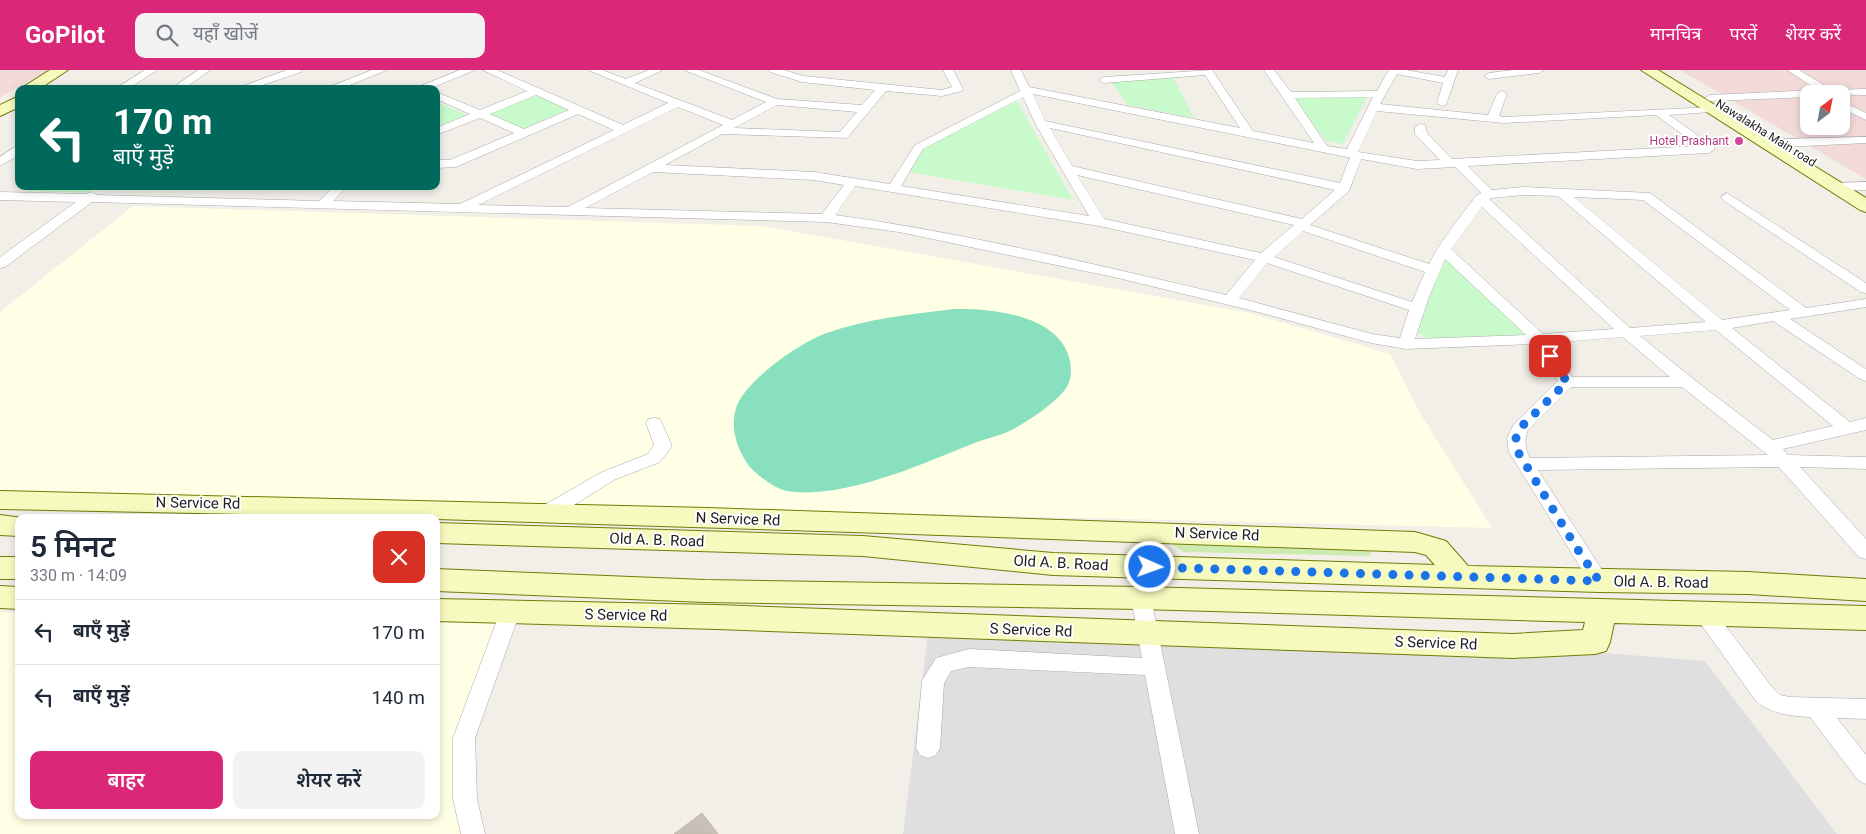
<!DOCTYPE html>
<html lang="hi">
<head>
<meta charset="utf-8">
<style>
	:root { --surface:#fff; --page:#f2f2f3; --text:#1f2937; --muted:#747a83; --line:#e0e1e3; --accent:#db2777 }
	body { margin:0; font-family:Roboto,"Noto Sans Devanagari",sans-serif; background:var(--page); color:var(--text); height:100vh; display:flex; flex-direction:column; font-size:19px; white-space:nowrap }
	* { box-sizing:border-box; margin:0 }
	p { font-size:16px; color:var(--muted) }
	.icon { flex:none; width:28px; height:28px; fill:none; stroke:currentColor; stroke-width:2; stroke-linecap:round; stroke-linejoin:round }
	.map { position:relative; flex:1; overflow:hidden }
	.drawer { position:absolute; left:15px; top:444px; width:425px; height:305px; display:flex; flex-direction:column; background:var(--surface); border-radius:10px; box-shadow:0 2px 8px #0003 }
	.drawer>* { flex:none }
	.hud { position:absolute; left:15px; top:15px; width:425px; height:105px; border-radius:10px; box-shadow:0 2px 8px #0003; background:#00695c; color:#fff; overflow:hidden }
	.needle { width:32px; rotate:32deg }
	.tools { position:absolute; left:1800px; top:15px; display:grid; gap:10px }
	.tools a { display:grid; place-items:center; width:50px; height:50px; border-radius:10px; background:var(--surface); box-shadow:0 2px 8px #0003; font-size:25px }
	.pin { position:absolute; display:grid; place-items:center; width:42px; height:42px; color:#fff; margin:-21px; border-radius:10px; box-shadow:0 2px 8px #0006 }
	.me { position:absolute; width:55px; margin:-28px; rotate:92deg; stroke-linejoin:round; filter:drop-shadow(0 0 4px #0008) }
	.turn { display:flex; align-items:center; gap:18px; height:105px; padding:0 15px; font-size:22px }
	.turn .icon { width:65px; height:65px; stroke-width:2.5 }
	.turn b { display:block; font-size:35px; line-height:42px }
	.round { display:grid; place-items:center; flex:none; width:52px; height:52px; border-radius:10px; background:var(--page) }
	.summary { display:flex; align-items:center; justify-content:space-between; height:85px; padding:0 15px }
	h1 { font-size:30px; font-weight:600; line-height:38px }
	.cta { display:flex; gap:10px; margin-top:auto; padding:10px 15px }
	.cta a { flex:1; height:58px; border-radius:10px; background:var(--accent); color:#fff; font-size:20px; font-weight:600; line-height:58px; text-align:center }
	.cta a+a { background:var(--page); color:var(--text) }
	ul { padding:0; list-style:none }
	li { display:flex; align-items:center; gap:15px; height:65px; padding:0 15px; border-top:1px solid var(--line) }
	li div { flex:1 }
	li b { display:block; font-size:19px }
	li em { font-style:normal }
	header { display:flex; align-items:center; gap:30px; box-sizing:border-box; height:70px; padding:0 25px; background:var(--accent); color:#fff }
	header strong { font-size:24px }
	nav { display:flex; gap:28px; margin-inline-start:auto; font-size:18px }
	.search { width:350px; height:45px; background:var(--page); display:flex; align-items:center; gap:12px; box-sizing:border-box; padding:0 18px; border-radius:10px; color:var(--muted); font-size:19px }
	.map>svg:first-child { display:block }
	.residential { fill:#e0dfdf }
	.commercial { fill:#f2dad9; fill-rule:evenodd }
	.education { fill:#ffffe5 }
	.grass { fill:#cdebb0 }
	.park { fill:#c8facc }
	.pitch { fill:#88e0be }
	.building { fill:#c7bfb8; stroke:#c4b6ab }
	.lines { fill:none; stroke-linecap:round; stroke-linejoin:round }
	.street-casing { stroke:#a9a9a9; stroke-width:1 }
	.secondary-casing { stroke:#707d05; stroke-width:2 }
	.street { fill:#fff; fill-rule:evenodd }
	.secondary { fill:#f7fabf; fill-rule:evenodd }
	.route { stroke:#1a73e8; stroke-width:9; stroke-dasharray:0 16.2 }
	.hotel-dot { fill:#d1479c; stroke:#fff; stroke-width:2 }
	.labels { text-anchor:middle; dominant-baseline:central; stroke-width:4; stroke-linejoin:round; paint-order:stroke }
	.far-street-label { font-size:12px; fill:#222; stroke:#fff }
	.far-hotel-label { font-size:12px; fill:#b23c85; stroke:#fff; text-anchor:end }
	.street-label { font-size:15px; fill:#222; stroke:#fff }
</style>
</head>
<body>
<header>
<strong>GoPilot</strong>
<div class="search"><svg class="icon" aria-label="search" viewBox="0 0 24 24"><circle cx="10" cy="10" r="6"/><path d="M15 15l6 6"/></svg>यहाँ खोजें</div>
<nav><a>मानचित्र</a><a>परतें</a><a>शेयर करें</a></nav>
</header>
<div class="map">
<svg width="1866" height="764" viewBox="0 0 1866 764">
	<rect width="100%" height="100%" fill="#f2efe9"/>
	<path class="residential" d="M929,556l584,20 192,15 132,173h-934z"/>
	<g class="commercial">
		<path d="M0,0h49l-49,27z"/>
		<path d="M1680,0h186v109zM1809,24h32v32h-32z"/>
	</g>
	<g class="education">
		<path d="M133,136l630,20 487,87 140,41 30,59 72,115 -1492,-37v-179z"/>
		<path d="M0,542l19,1v202h417v-192l71,-1 -43,116 9,96h-473z"/>
	</g>
	<path class="grass" d="M1155,462l218,8 -3,16 -187,-4z"/>
	<g class="park">
		<path d="M1173,7l21,41 -66,-13 -17,-23z"/>
		<path d="M534,25l35,14 -46,20 -36,-15z"/>
		<path d="M1367,27l-24,47 -17,-3 -34,-43z"/>
		<path d="M1017,31l56,99 -165,-28 12,-24z"/>
		<path d="M436,32l31,13 -31,12z"/>
		<path d="M34,116h64l-10,7 -61,-2z"/>
		<path d="M1443,179l96,90 -102,4 -27,-14z"/>
	</g>
	<path class="pitch" d="M954,239c38,-1 107,6 116,52 2,12 1,22 -7,31 -12,14 -31,26 -46,35 -13,8 -29,11 -43,16 -51,21 -132,57 -187,48 -12,-2 -30,-16 -38,-25 -12,-17 -19,-37 -13,-58 9,-27 62,-64 88,-74 41,-15 87,-20 130,-25z"/>
	<path class="building" d="M702,743l16,21h-44z"/>
	<g class="lines">
		<defs>
			<g id="street">
				<path d="M145,0h12l-29,19h-13z"/>
				<path d="M198,0h12l-26,19h-13z"/>
				<path d="M287,0h15l-1,2 -50,17h-16z"/>
				<path d="M372,0h15l-47,19h-16z"/>
				<path d="M460,0h15l-46,19h-16z"/>
				<path d="M483,0h14l126,55 45,-22 -80,-33h14l24,9 23,-9h14l-28,13 97,37 34,-18 -82,-32h15l78,29 85,6 13,-15 -73,-8 -32,-10 -1,-2h15l19,6 139,14 10,-3 -9,-17h10l10,19 -1,2 -20,5 -56,-5 -39,47 -125,-4 -57,31 149,7 76,12 25,-39 105,-54 -9,-21h10l8,17 211,41 -35,-53 -101,8 -5,-3 5,-3 108,-7 41,61 61,12 -50,-73h10l17,22 86,-1 12,-21h17l39,7 3,-7h10l-12,35 -4,1 -5,-3 6,-20 -46,-9 -17,30 108,11 9,-21 5,-3 5,3 -8,22 5,1 211,-10 2,2 -2,2 -4,1 -42,3 44,31 2,3 -6,4 -241,13 24,24 31,-3 127,6 156,115 60,-9v8l-76,12 76,50v12l-6,-2 -87,-58 -41,7 118,94 16,-4v12l-83,19 5,6 78,2v12l-66,-2 66,72v20l-7,-2 -80,-90 -241,3 71,111 -3,5 -7,3 -7,-3 -83,-134 -2,-14 7,-14 44,-43 -24,-37 -128,5 -35,-6 -113,-31 -140,-34 -219,-46 -73,-10 -734,-20 -87,65 -5,1v-11l76,-55 -76,-2v-8l86,2 6,-2 5,3 222,6 15,-15h14l-15,15 127,3 154,-74 -36,-16 -122,53 -20,1v-8h14l64,-27 -34,-15 -44,17v-7l34,-14 -34,-15v-7l44,18 47,-19zM1033,24l314,63h3l-10,26 -295,-62zM536,25l33,15 -45,19 -34,-15zM1023,27l12,26 54,93 -188,-30 22,-37zM1373,27l-26,52 -20,-3 -32,-48zM777,35l80,7 -17,20 -106,-4zM678,37l45,18 -155,82 -90,-2zM1377,41l127,12 152,-8 42,31 -246,13 -25,-26 -2,-8 -4,-1 -6,3v7l25,26 -23,1 -59,-9zM1050,58l285,62 -33,29 -230,-53zM1361,89l56,10 38,-2 26,26 -5,3c-17,23 -35,44 -47,68l-119,-39 39,-34zM653,102l161,8 30,5 -22,29 -237,-6zM1077,105l217,50 -33,28 -157,-34zM855,116l244,40 156,34 -29,35c-129,-30 -260,-62 -391,-80zM1523,125l35,1 148,126 -76,6 -141,-129 3,-1zM1574,127l69,3 147,110 -68,10zM1482,137l132,122 -71,5 -92,-85zM1303,161l122,41 -13,30 -138,-45zM1445,189l81,76 -111,4 14,-42zM1267,193l142,47 -9,28 -28,-4 -133,-36zM1716,260l117,96 -60,14 -81,-62 -52,-42zM1623,267l47,40h-98l-23,-34zM1571,317h111l86,68 -238,3c-5,-9 -6,-18 -2,-28z"/>
				<path d="M1513,0h31l-5,3 -50,6 -5,-3 5,-3z"/>
				<path d="M1787,0h12l33,20 34,-1v6l-57,-1v3l-99,4 -5,-3 5,-3 108,-5z"/>
				<path d="M1841,31l25,12v7l-25,-12z"/>
				<path d="M1866,67v6l-83,4 -6,-4 6,-4z"/>
				<path d="M15,77h4v8l-19,11v-9z"/>
				<path d="M1866,112v8l-32,1 -6,-4 6,-4z"/>
				<path d="M1727,123l139,90v10l-5,-1 -138,-92 -2,-3z"/>
				<path d="M654,348l6,1 12,27 -12,16 -46,18 -61,38 -7,2 -7,-2 -2,-5 2,-5 63,-36 46,-18 6,-9 -8,-22 2,-4z"/>
				<path d="M1141,520l7,2 3,6 48,236h-24l-30,-159 -176,-8 -18,4 -7,12 -4,65 -4,7 -8,3 -8,-3 -4,-7 6,-67 14,-23 33,-9 173,9 -11,-60 3,-6z"/>
				<path d="M510,534l7,2 3,6 -45,126 2,61 8,35h-24l-8,-35v-61l47,-126 3,-6z"/>
				<path d="M1705,536l7,2 60,79 8,8 10,2 76,2v20l-29,-1 29,37v29l-8,-4 -48,-63c-20,-1 -39,-3 -54,-16l-58,-81 -3,-6 3,-6z"/>
			</g>
			<g id="secondary">
				<path d="M50,0h18l-29,19h-19z"/>
				<path d="M1641,0h17l208,128v14l-6,-2z"/>
				<path d="M19,26v11l-19,9v-11z"/>
				<path d="M0,421l708,17 707,24 31,9 22,25 280,6 118,7v22l-118,-7 -149,-2 -546,-17 -190,-19 -427,-13v-20l427,13 190,17 382,12 -9,-10 -11,-3 -531,-19 -448,-14v-1l-436,-9z"/>
				<path d="M0,445l23,3h-4v18l-19,-1z"/>
				<rect x="0" y="487" width="19" height="22"/>
				<path d="M436,499l269,11 436,7 725,19v24l-252,-7 -4,19 -4,9 -11,3 -82,4 -796,-29 -281,-8v-22l281,6 796,29 70,-4 2,-8 -444,-13 -436,-7 -269,-11z"/>
				<path d="M0,516l19,1v22l-19,-1z"/>
			</g>
		</defs>
		<use href="#street" class="street-casing"/>
		<use href="#secondary" class="secondary-casing"/>
		<use href="#street" class="street"/>
		<use href="#secondary" class="secondary"/>
	</g>
	<g class="lines">
		<path class="route" d="M1150,497l449,14 -23,-34 -58,-95 -2,-14 4,-10 47,-46 -17,-26"/>
	</g>
	<circle class="hotel-dot" cx="1739" cy="71" r="5"/>
	<g class="labels">
		<g class="far-street-label">
			<text transform="translate(1766 63) rotate(32)">Nawalakha Main road</text>
		</g>
		<g class="far-hotel-label">
			<text x="1729" y="71">Hotel Prashant</text>
		</g>
		<g class="street-label">
			<text transform="translate(198 433) rotate(1)">N Service Rd</text>
			<text transform="translate(738 449) rotate(2)">N Service Rd</text>
			<text transform="translate(1217 464) rotate(2)">N Service Rd</text>
			<text transform="translate(657 470) rotate(2)">Old A. B. Road</text>
			<text transform="translate(1061 493) rotate(3)">Old A. B. Road</text>
			<text transform="translate(1661 512) rotate(1)">Old A. B. Road</text>
			<text transform="translate(626 545) rotate(1)">S Service Rd</text>
			<text transform="translate(1031 560) rotate(2)">S Service Rd</text>
			<text transform="translate(1436 573) rotate(2)">S Service Rd</text>
		</g>
	</g>
</svg>
<div class="tools">
<a><svg class="needle" viewBox="-14 -14 28 28"><path d="M0-13l5 13h-10z" fill="#e53935"/><path d="M0 13l5-13h-10z" fill="#747a83"/></svg></a>
</div>
<div class="pin" style="left:1550px;top:286px;background:#d93025"><svg class="icon" aria-label="arrive" viewBox="0 0 24 24"><path d="M6 21V4h12l-3 4 3 4H6"/></svg></div>
<svg class="me" style="left:1150px;top:497px" viewBox="-20 -20 40 40"><circle r="17" fill="#1a73e8" stroke="#fff" stroke-width="3"/><path d="M0-11L8 9 0 5-8 9z" fill="#fff"/></svg>
<div class="hud">
<div class="turn"><svg class="icon" aria-label="left" viewBox="0 0 24 24"><path d="M17 20v-9H6M10 6l-5 5 5 5"/></svg><div><b>170 m</b>बाएँ मुड़ें</div></div>
</div>
<section class="drawer">
<div class="summary"><div><h1>5 मिनट</h1><p>330 m · 14:09</p></div><a class="round" style="background:#d93025;color:#fff"><svg class="icon" aria-label="close" viewBox="0 0 24 24"><path d="M6 6l12 12M18 6L6 18"/></svg></a></div>
<ul>
<li><svg class="icon" aria-label="left" viewBox="0 0 24 24"><path d="M17 20v-9H6M10 6l-5 5 5 5"/></svg><div><b>बाएँ मुड़ें</b></div><em>170 m</em></li>
<li><svg class="icon" aria-label="left" viewBox="0 0 24 24"><path d="M17 20v-9H6M10 6l-5 5 5 5"/></svg><div><b>बाएँ मुड़ें</b></div><em>140 m</em></li>
</ul>
<div class="cta"><a>बाहर</a><a>शेयर करें</a></div>
</section>
</div>
</body>
</html>
